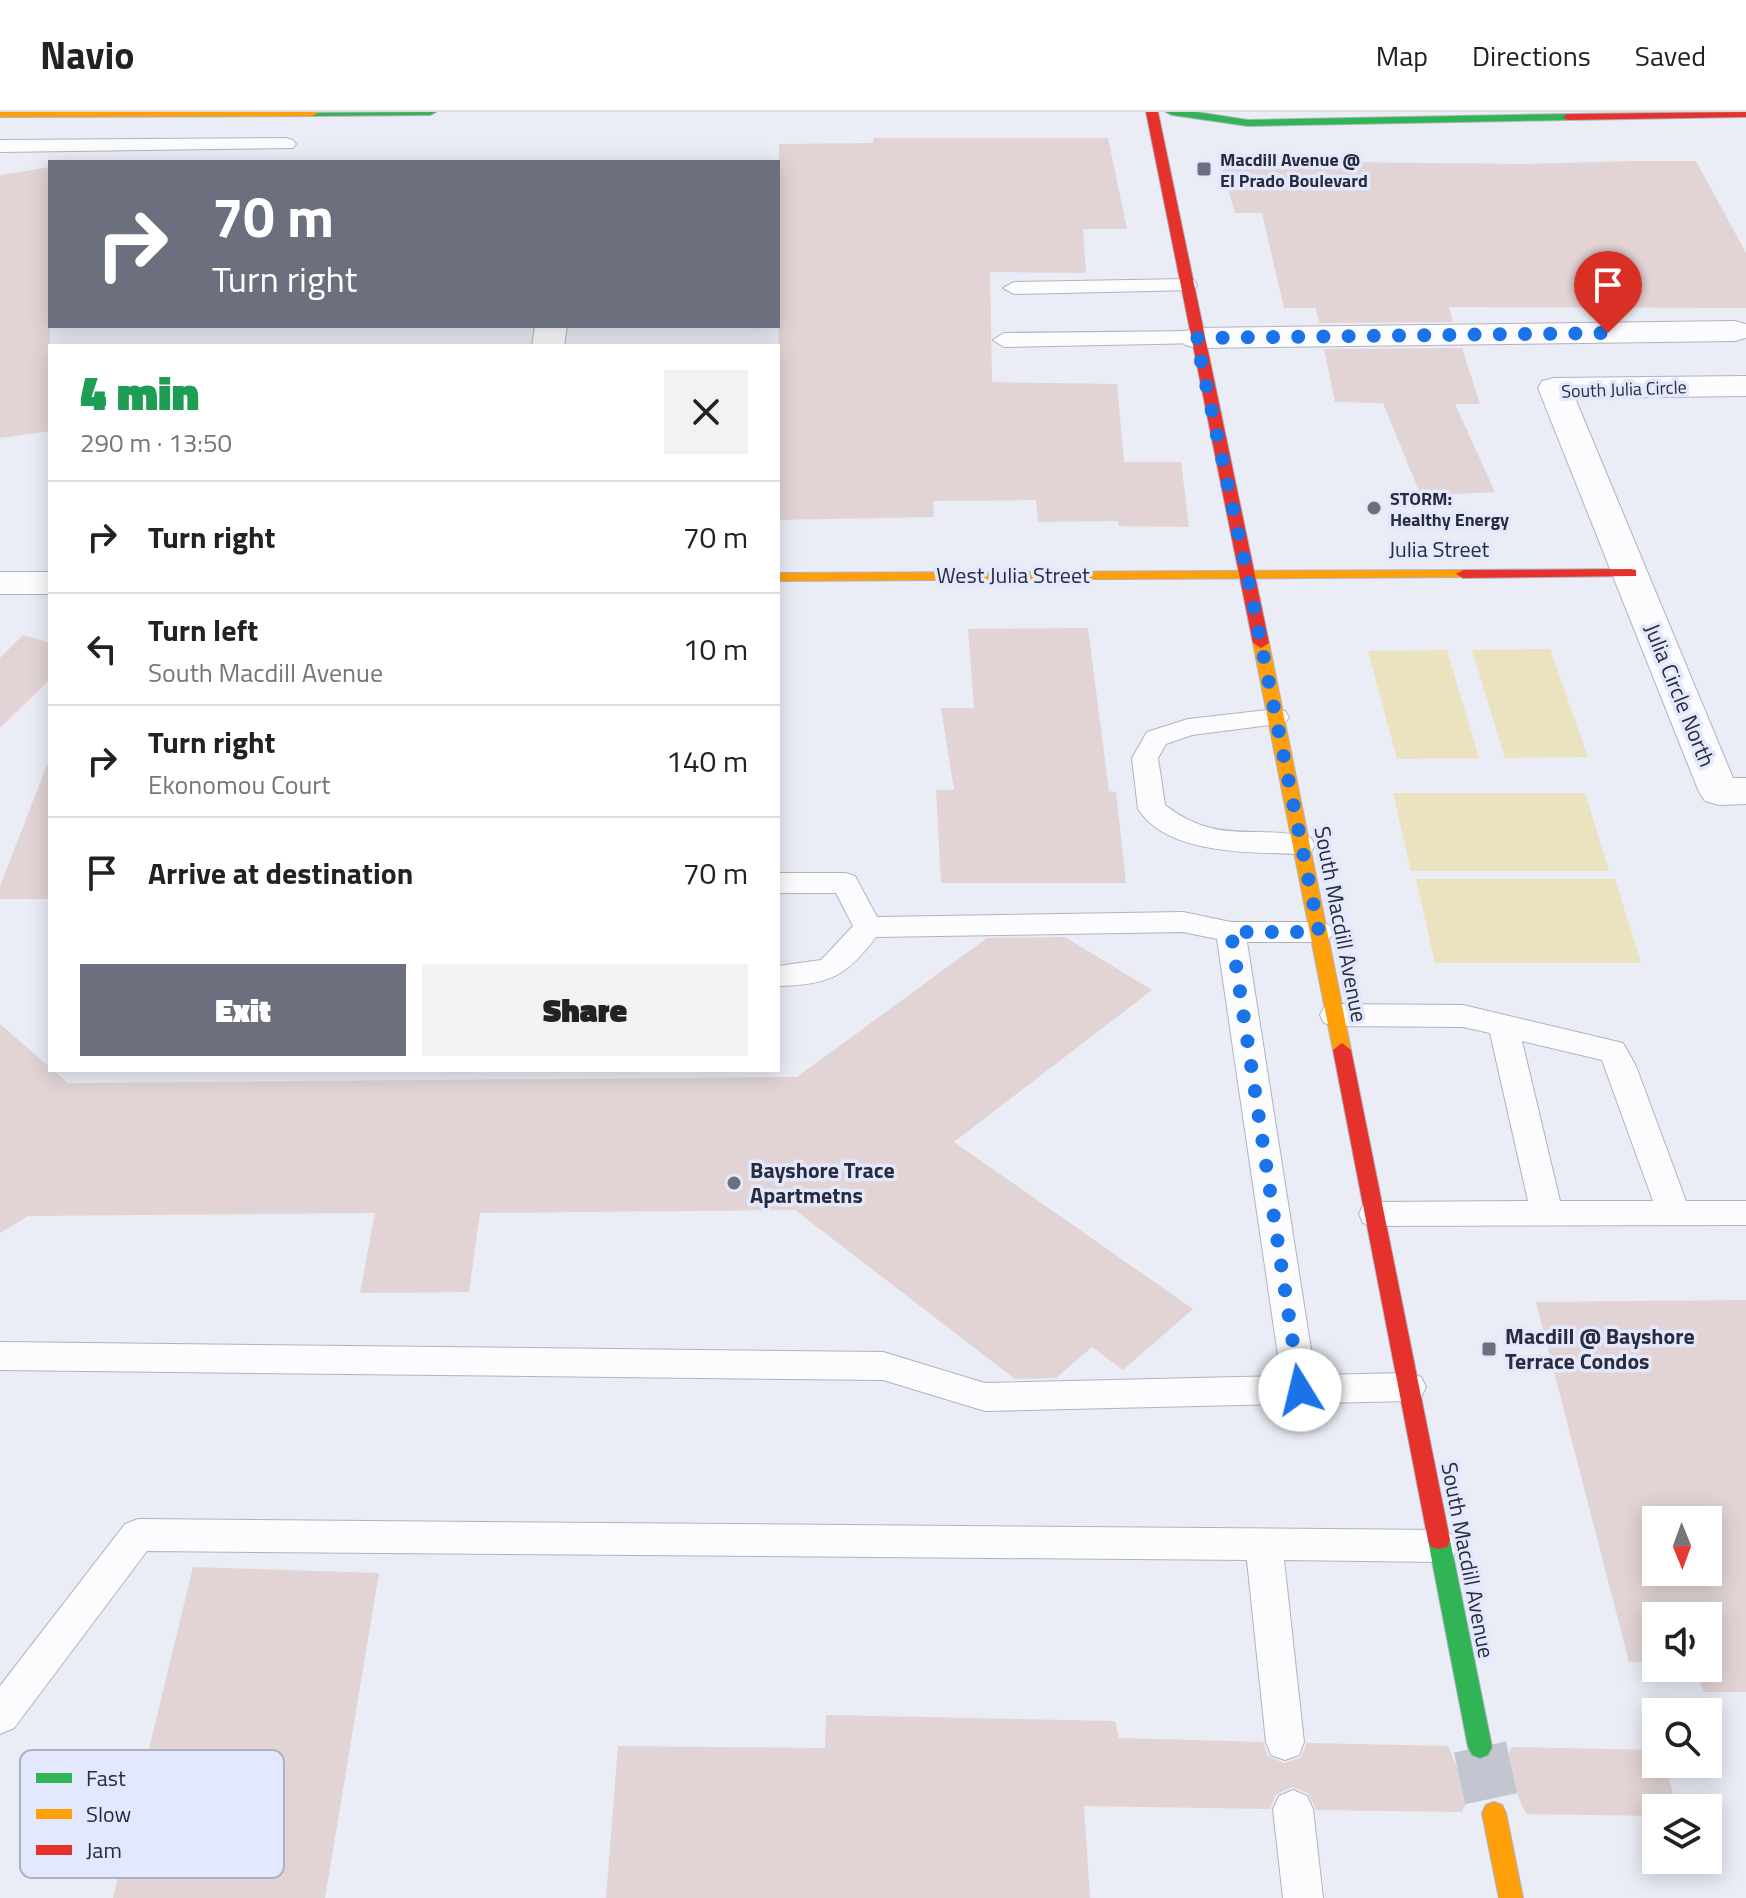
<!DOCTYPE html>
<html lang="en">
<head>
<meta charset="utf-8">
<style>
	:root { --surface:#fff; --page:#f2f2f2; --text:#222; --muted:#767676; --line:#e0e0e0; --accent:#6c6f7e }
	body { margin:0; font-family:"Titillium Web",sans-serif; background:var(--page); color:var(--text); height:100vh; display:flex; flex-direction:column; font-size:30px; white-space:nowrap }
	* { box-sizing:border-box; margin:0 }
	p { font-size:26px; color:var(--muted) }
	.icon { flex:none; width:44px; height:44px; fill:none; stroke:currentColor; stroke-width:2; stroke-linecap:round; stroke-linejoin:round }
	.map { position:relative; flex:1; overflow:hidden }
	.side { position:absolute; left:48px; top:232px; width:732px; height:728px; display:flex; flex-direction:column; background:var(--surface); border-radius:0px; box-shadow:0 4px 20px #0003 }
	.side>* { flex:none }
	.guide { position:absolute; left:48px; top:48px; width:732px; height:168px; border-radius:0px; box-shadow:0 4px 20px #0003; background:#6c6f7e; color:#fff; overflow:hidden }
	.needle { width:52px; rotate:179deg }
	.buttons { position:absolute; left:1642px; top:1394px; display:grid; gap:16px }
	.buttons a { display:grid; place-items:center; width:80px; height:80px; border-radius:0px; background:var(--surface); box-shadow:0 4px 20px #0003; font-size:40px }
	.pin { position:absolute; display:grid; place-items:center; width:68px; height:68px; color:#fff; margin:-82px -34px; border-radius:50% 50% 50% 0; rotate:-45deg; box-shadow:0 0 8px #0007 }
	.pin .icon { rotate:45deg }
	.me { position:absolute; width:88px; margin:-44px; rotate:351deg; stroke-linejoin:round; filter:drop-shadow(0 0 6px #0008) }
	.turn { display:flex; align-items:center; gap:28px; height:168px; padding:0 32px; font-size:36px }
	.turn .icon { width:104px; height:104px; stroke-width:2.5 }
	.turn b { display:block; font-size:56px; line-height:68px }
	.round { display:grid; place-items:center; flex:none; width:84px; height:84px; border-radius:0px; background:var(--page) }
	.headline { display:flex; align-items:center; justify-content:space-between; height:136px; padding:0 32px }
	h1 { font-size:48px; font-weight:800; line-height:60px; color:#1e9e55 }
	.primary-button { display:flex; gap:16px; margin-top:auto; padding:16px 32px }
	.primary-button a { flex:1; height:92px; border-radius:0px; background:var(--accent); color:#fff; font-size:32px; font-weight:800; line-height:92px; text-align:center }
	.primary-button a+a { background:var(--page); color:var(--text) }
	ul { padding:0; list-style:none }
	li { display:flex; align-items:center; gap:24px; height:112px; padding:0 32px; border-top:2px solid var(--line) }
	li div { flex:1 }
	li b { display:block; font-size:30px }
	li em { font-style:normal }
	header { display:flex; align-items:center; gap:48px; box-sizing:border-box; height:112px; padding:0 40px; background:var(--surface); border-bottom:2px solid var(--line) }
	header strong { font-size:38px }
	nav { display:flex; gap:44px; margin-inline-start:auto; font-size:28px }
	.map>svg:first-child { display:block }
	.green { fill:#ebe2c0 }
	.building { fill:#e2d4d5; fill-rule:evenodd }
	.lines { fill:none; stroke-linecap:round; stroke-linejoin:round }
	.secondary-tunnel { stroke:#c3c6d1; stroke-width:53; stroke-dasharray:53 26; stroke-linecap:butt }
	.lane-casing { stroke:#b0b3c0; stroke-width:2 }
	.street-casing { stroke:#b0b3c0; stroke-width:2 }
	.fast-casing { stroke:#b0b3c0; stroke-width:2 }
	.slow-casing { stroke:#b0b3c0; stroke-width:2 }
	.jam-casing { stroke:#b0b3c0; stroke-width:2 }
	.lane { fill:#fcfcfe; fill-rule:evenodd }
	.street { fill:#fcfcfe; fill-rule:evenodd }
	.fast { fill:#30b455; fill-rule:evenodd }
	.slow { fill:#ff9f0a; fill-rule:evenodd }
	.jam { fill:#e5322d; fill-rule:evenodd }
	.route { stroke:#1a73e8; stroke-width:14; stroke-dasharray:0 25.2 }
	.poi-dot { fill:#6c6f7e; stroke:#e4e8fc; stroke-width:3 }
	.labels { text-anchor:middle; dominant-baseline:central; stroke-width:7; stroke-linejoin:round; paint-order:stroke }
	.far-poi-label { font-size:18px; font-weight:bold; fill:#282c3e; stroke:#e4e8fc; text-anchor:start }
	.far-street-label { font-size:18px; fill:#282c3e; stroke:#e4e8fc }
	.street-label { font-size:22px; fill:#282c3e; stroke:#e4e8fc }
	.poi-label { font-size:22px; font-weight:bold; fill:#282c3e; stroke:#e4e8fc; text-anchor:start }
	.key { fill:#e4e8fc; stroke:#acb0c3; stroke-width:2 }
	.key-label { font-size:22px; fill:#282c3e }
</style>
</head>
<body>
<header>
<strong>Navio</strong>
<nav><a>Map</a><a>Directions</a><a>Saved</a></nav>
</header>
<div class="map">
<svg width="1746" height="1786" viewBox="0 0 1746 1786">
	<rect width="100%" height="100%" fill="#eaecf6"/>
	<g class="green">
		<path d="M1550,537l38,108 -83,1 -33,-108z"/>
		<path d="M1447,538l32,108 -82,1 -29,-108z"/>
		<path d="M1393,681h192l24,78h-198z"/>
		<path d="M1416,767h199l26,84h-206z"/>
	</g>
	<g class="building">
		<path d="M873,26h235l19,91h-44l3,44 -96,-1 2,110 125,2 7,78h57l8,65 -70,-1 -1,-5 -80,1 -2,-22 -103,1 1,16 -156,3 1,-376 94,-1z"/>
		<path d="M1634,49h62l50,92v55l-297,-1 4,15 -134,1 -3,-15h-32l-22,-95h-27l-13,-44 116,-1 -1,-6 185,2z"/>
		<path d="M50,55v264l-50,7v-263z"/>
		<path d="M1462,236l18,56h-25l40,88 -74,4 -38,-93 -48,-1 -11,-53z"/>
		<path d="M1088,516l21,163 7,1 10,91h-185l-5,-93h18l-13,-82h33l-6,-79z"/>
		<path d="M23,523l27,8v36l-50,49v-70z"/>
		<path d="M47,653l3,1v133h-50v-13z"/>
		<path d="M1065,825l87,53 -198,152 239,167 -70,61 -31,-23 -36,31 -41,1 -220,-169 -315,3 -11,79 -109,1 15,-80 -347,3 -28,17v-209l68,59 729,-6 190,-139z"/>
		<path d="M1746,1188v392h-43l-7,-24h12v-52h-52v46h-27l-93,-360zM1656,1408h52v52h-52z"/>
		<path d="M193,1455l186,6 -54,325h-212z"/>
		<path d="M826,1603l289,6 4,17 144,4 5,14 16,7 16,-5 7,-15 141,3 9,21 22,9 22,-7 11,-22 144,3v14h10l10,44h-20v8l-130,-2 -10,-23 -23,-8 -21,8 -10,21 -146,-2 -8,-17 -16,-6 -16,8 -6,14 -186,-3 6,92h-484l12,-152 207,2z"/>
	</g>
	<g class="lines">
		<path class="secondary-tunnel" d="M1480,1635l14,66"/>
		<defs>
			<g id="lane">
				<path d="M286,26l7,2 3,4 -3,4 -293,4v-12z"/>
				<path d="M1186,167l8,1 3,5 -3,5 -180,4 -11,-6 11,-6z"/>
				<path d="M1196,219l11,7 -3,5 -200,4 -11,-7 11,-7z"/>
				<path d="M1276,597l9,2 4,6 -4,6 -93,12 -26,9 -8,14 7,47c55,42 89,18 146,33l4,7 -4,7 -10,2c-49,-2 -133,2 -163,-45l-6,-51 15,-26 41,-13z"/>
				<path d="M778,761h67l10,3 22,41 306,-5 48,10h88l10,3 5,7 -5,7 -10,3h-72l68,433 94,-2 12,4 5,10 -5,10 -12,4 -424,10 -102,-31 -883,-10v-28l883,10 102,31 296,-7 -64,-437 -34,-7 -307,5c-30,40 -48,48 -98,49v-20l43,-6 32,-34 -17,-33h-58z"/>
				<path d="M1335,892l128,1 160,38 13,23 50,135h60v24l-371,1 -12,-3 -4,-9 4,-9 12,-3 153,-1 -38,-168 -27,-6 -128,-1 -11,-3 -4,-8 4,-8zM1522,929l80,19 51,141h-93z"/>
				<path d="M138,1407l1302,11 13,5 5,11 -5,11 -13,5 -156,-2 20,182 -5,13 -14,5 -14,-5 -5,-13 -19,-182 -1100,-9 -133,177 -14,6v-48l125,-162z"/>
				<path d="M1293,1678l14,6 6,13 10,89h-40l-10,-89 6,-13z"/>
			</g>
			<g id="street">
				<path d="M1735,209l11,3v14l-11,3 -539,7 -11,-3 -5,-7 5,-7 11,-3z"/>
				<path d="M535,214h32l-3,20h-32z"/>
				<path d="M1746,264v20l-171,2 158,380h13v26l-27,1 -14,-4 -6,-9 -161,-404 4,-7 12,-3z"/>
				<rect x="0" y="460" width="50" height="22"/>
			</g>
			<g id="fast">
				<path d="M436,0l-6,3 -118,1 -6,-3z"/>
				<path d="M1166,0h30l52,8 320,-6 6,3 -6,3 -320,6 -76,-11z"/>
				<path d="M1439,1419l8,2 3,7 42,207 -4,8 -8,3 -8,-3 -4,-8 -40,-207 3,-7z"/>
			</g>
			<g id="slow">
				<path d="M0,0h317l1,1 -6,3 -312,1z"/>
				<path d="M1463,458l5,1v6l-690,4v-8z"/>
				<path d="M1261,526l8,5 82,407 -9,7 -9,-7 -80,-407z"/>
				<path d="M1494,1690l8,3 4,8 17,85h-24l-17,-85 4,-8z"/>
			</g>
			<g id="jam">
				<path d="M1146,0h12l111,531 -8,5 -8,-5z"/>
				<path d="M1746,0v5l-178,3 -6,-3 6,-3z"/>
				<path d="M1631,457l5,1v6l-173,2 -7,-4 7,-4z"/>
				<path d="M1342,931l9,7 99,490 -3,7 -8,2 -8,-2 -3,-7 -95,-490z"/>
			</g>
		</defs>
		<use href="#lane" class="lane-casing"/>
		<use href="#street" class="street-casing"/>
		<use href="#fast" class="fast-casing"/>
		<use href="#slow" class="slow-casing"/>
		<use href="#jam" class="jam-casing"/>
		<use href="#lane" class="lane"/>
		<use href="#street" class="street"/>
		<use href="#fast" class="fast"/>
		<use href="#slow" class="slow"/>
		<use href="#jam" class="jam"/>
	</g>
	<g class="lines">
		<path class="route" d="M1300,1278l-69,-458h88l-72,-358 -51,-236 412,-5"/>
	</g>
	<g class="poi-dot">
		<rect x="1196" y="49" width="16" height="16" rx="4"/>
		<circle cx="1374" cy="396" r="8"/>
		<circle cx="734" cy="1071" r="8"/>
		<rect x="1481" y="1229" width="16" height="16" rx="4"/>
	</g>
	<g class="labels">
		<g class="far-poi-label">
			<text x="1220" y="47">Macdill Avenue @<tspan x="1220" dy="21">El Prado Boulevard</tspan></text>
			<text x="1390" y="386">STORM:<tspan x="1390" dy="21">Healthy Energy</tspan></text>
		</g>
		<g class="far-street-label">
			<text transform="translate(1624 277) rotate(-2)">South Julia Circle</text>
		</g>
		<g class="street-label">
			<text x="1439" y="437">Julia Street</text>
			<text x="1013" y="463">West Julia Street</text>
			<text transform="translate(1680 583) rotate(68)">Julia Circle North</text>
			<text transform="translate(1341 812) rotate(79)">South Macdill Avenue</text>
			<text transform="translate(1468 1448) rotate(79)">South Macdill Avenue</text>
		</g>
		<g class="poi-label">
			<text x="750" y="1058">Bayshore Trace<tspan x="750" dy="25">Apartmetns</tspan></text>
			<text x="1505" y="1224">Macdill @ Bayshore<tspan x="1505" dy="25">Terrace Condos</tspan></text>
		</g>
	</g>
	<rect x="20" y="1638" width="264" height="128" rx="12" class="key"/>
	<rect x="36" y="1661" width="36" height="10" fill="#30b455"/>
	<rect x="36" y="1697" width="36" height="10" fill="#ff9f0a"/>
	<rect x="36" y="1733" width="36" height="10" fill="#e5322d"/>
	<g class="key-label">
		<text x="86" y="1674">Fast</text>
		<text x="86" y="1710">Slow</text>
		<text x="86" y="1746">Jam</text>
	</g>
</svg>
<div class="buttons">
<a><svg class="needle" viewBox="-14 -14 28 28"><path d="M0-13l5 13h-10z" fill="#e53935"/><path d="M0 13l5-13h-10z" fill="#767676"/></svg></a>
<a><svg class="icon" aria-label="sound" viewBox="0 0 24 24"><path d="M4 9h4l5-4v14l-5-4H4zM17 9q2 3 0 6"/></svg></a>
<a><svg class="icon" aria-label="search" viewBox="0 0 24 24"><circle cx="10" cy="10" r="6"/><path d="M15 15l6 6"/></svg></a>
<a><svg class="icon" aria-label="layers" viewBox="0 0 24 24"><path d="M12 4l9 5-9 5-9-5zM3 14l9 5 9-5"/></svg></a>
</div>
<div class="pin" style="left:1608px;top:221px;background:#d93025"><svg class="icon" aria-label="arrive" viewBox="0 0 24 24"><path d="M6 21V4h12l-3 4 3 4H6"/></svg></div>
<svg class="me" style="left:1300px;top:1278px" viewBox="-20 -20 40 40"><circle r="19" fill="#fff"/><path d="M0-13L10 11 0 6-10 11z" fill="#1a73e8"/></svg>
<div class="guide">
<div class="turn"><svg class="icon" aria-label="right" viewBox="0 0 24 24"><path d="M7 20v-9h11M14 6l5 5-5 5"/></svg><div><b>70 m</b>Turn right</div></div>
</div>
<section class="side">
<div class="headline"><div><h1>4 min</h1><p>290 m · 13:50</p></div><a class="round"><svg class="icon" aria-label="close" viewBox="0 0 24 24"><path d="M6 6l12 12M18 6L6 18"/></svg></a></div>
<ul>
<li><svg class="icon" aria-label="right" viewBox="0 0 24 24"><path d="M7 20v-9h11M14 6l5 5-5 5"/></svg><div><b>Turn right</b></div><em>70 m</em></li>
<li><svg class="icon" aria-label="left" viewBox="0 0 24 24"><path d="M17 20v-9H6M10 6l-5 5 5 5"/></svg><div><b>Turn left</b><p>South Macdill Avenue</p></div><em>10 m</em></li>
<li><svg class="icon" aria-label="right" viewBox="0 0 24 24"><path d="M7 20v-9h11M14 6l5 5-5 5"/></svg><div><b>Turn right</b><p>Ekonomou Court</p></div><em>140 m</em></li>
<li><svg class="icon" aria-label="arrive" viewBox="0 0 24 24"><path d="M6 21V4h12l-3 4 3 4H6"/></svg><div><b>Arrive at destination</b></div><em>70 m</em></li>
</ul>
<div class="primary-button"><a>Exit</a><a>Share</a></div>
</section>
</div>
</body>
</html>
